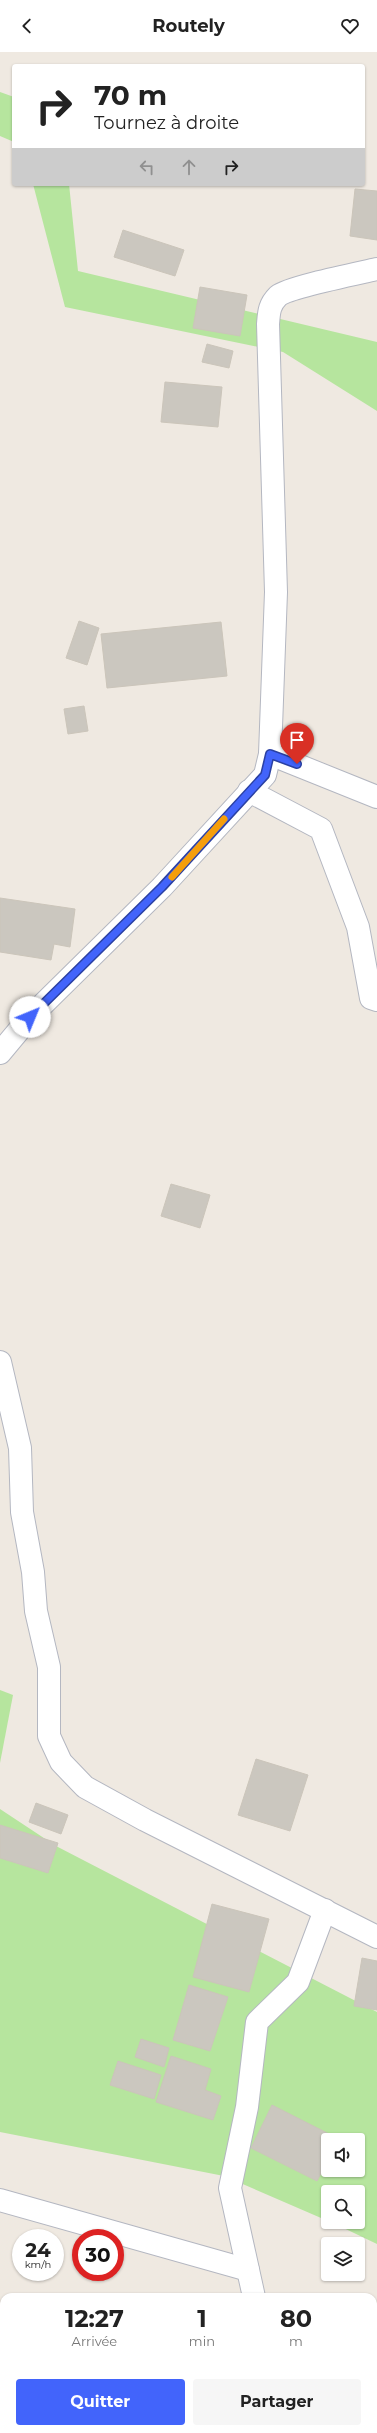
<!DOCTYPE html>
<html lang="fr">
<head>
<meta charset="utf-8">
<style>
	:root { --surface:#fff; --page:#f6f6f6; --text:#222; --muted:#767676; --accent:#4264fb }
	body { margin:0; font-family:Montserrat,sans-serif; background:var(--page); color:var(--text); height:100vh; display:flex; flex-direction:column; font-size:15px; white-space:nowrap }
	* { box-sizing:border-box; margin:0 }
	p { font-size:13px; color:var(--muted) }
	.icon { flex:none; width:22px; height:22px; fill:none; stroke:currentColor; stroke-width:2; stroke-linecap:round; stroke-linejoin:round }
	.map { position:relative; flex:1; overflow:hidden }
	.sheet { position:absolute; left:0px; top:2241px; width:377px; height:140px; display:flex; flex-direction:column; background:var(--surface); border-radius:12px 12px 0 0; box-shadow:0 1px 3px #0004 }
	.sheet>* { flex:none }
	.hud { position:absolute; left:12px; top:12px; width:353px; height:122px; border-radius:4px; box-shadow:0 1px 3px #0004; background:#fff; color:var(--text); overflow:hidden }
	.buttons { position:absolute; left:321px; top:2081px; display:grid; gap:8px }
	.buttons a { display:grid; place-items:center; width:44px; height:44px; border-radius:4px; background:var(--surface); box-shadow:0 1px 3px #0004; font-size:20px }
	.speed { position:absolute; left:12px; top:2177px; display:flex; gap:8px; font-size:20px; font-weight:700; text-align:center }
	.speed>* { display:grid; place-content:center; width:52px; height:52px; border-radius:50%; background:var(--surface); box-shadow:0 1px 3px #0004; line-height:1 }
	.speed small { font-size:10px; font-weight:400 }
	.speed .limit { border:6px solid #d22; background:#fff; color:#111 }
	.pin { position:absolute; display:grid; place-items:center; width:34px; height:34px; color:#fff; margin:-41px -17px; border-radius:50% 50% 50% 0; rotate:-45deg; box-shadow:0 0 4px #0007 }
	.pin .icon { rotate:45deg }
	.me { position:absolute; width:44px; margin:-22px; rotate:45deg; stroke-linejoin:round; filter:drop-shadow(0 0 3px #0008) }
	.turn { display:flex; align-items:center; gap:14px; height:84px; padding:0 16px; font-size:18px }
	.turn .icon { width:52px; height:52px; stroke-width:2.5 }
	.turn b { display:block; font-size:28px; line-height:34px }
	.lanes { display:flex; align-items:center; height:38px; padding:0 16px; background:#0003; justify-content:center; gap:20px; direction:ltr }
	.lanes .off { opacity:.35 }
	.eta { display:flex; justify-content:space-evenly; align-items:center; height:68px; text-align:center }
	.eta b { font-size:24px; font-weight:700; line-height:28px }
	.cta { display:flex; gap:8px; margin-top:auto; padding:8px 16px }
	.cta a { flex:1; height:46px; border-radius:4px; background:var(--accent); color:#fff; font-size:16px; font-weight:700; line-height:46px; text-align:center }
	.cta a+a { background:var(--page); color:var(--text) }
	header { display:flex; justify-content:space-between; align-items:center; height:52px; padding:0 16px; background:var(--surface); font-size:18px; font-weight:700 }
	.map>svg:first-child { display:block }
	.green { fill:#b6e59e; fill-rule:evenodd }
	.building { fill:#cbc7bf; stroke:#cbc5ba }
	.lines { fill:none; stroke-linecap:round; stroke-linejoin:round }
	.minor-casing { stroke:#b4b7c1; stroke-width:24 }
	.minor { stroke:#fff; stroke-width:22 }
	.route-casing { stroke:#2b41a3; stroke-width:10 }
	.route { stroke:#4264fb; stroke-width:7 }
	.slow { stroke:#f59e0b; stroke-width:7 }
</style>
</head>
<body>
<header><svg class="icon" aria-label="back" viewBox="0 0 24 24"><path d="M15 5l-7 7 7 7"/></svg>Routely<svg class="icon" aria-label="heart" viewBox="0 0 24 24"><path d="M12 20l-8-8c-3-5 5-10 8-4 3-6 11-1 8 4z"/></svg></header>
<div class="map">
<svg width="377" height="2381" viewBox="0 0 377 2381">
	<rect width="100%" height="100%" fill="#efe9e1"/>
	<g class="green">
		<path d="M0,40l14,5v45l-14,-6z"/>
		<path d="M33,132h36l9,87 299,71v69l-94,-59 -218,-45z"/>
		<path d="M0,1638l13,5 -13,68z"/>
		<path d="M0,1757l56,37 321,166v232l-46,-22h27v-30h-30v29l-104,-45 -224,-44zM328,2088h30v30h-30z"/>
	</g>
	<g class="building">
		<path d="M355,137l22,2v49l-27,-4z"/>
		<path d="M123,178l61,20 -9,26 -61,-19z"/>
		<path d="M200,235l47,8 -7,41 -47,-8z"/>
		<path d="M207,292l26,7 -4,17 -27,-6z"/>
		<path d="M165,330l57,5 -4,40 -57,-5z"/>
		<path d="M79,569l20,7 -12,37 -21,-7z"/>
		<path d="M221,570l6,54 -120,12 -6,-54z"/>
		<path d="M84,654l4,25 -20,3 -4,-25z"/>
		<path d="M0,846l75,11 -5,38 -16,-3 -3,16 -51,-8z"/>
		<path d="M171,1132l39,11 -10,33 -39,-12z"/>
		<path d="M256,1707l52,16 -18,56 -52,-16z"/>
		<path d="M36,1751l32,12 -7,19 -32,-12z"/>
		<path d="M0,1773l58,18 -10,30 -48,-15z"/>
		<path d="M212,1852l57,15 -20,73 -56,-15z"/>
		<path d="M362,1906l15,3v49l-23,-4z"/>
		<path d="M189,1933l39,12 -18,54 -37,-11z"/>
		<path d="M141,1987l28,9 -5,19 -29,-10z"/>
		<path d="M171,2004l40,13 -6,21 16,6 -8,24 -57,-18z"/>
		<path d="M118,2009l43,14 -7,24 -44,-14z"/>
		<path d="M272,2053l67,34 -11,1v20l-11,21 -66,-33z"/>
	</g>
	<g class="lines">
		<defs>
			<g id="minor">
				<path d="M270,702l107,43"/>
				<path d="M249,739l72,38 37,98 13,71 6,2"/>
				<path d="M0,1001l30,-36 132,-130 103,-112 5,-21 6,-162 -8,-268c1,-12 1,-19 10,-28 11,-9 82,-23 99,-27"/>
				<path d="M0,1310l20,86 2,64 11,60 3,39 13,56v69l12,26 24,25 60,33 232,117"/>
				<path d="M0,2148l248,70"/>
				<path d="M254,2245l-24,-109 17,-81 10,-85 41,-40 27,-72"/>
				<path d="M235,2381l3,-4"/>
			</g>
		</defs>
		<use href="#minor" class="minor-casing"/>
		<use href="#minor" class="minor"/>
	</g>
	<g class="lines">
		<defs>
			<path id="route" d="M30,965l132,-130 103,-112 5,-21 27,10"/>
		</defs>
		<use href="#route" class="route-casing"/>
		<use href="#route" class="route"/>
		<path class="slow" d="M172,825l52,-58"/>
	</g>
</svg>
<div class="buttons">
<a><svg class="icon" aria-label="sound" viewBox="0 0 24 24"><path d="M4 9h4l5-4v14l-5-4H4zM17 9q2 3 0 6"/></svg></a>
<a><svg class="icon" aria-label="search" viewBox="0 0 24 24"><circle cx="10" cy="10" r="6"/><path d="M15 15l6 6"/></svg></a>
<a><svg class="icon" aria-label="layers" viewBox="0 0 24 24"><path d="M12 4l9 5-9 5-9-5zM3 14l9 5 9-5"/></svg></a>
</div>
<div class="speed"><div>24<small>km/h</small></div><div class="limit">30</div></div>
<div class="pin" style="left:297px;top:712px;background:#d93025"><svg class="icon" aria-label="arrive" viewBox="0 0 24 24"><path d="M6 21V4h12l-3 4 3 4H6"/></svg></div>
<svg class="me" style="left:30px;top:965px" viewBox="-20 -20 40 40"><circle r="19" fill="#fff"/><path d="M0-13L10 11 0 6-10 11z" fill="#4264fb"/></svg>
<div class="hud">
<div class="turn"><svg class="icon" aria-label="right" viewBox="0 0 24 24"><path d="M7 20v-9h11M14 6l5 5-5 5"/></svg><div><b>70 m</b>Tournez à droite</div></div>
<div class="lanes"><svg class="icon off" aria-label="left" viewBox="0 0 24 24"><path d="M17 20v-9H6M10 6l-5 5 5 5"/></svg><svg class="icon off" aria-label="ahead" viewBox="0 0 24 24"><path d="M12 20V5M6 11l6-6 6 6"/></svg><svg class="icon" aria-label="right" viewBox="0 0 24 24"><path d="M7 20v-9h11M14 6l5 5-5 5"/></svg></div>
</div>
<section class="sheet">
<div class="eta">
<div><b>12:27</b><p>Arrivée</p></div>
<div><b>1</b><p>min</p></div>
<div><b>80</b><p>m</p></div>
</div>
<div class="cta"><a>Quitter</a><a>Partager</a></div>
</section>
</div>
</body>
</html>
